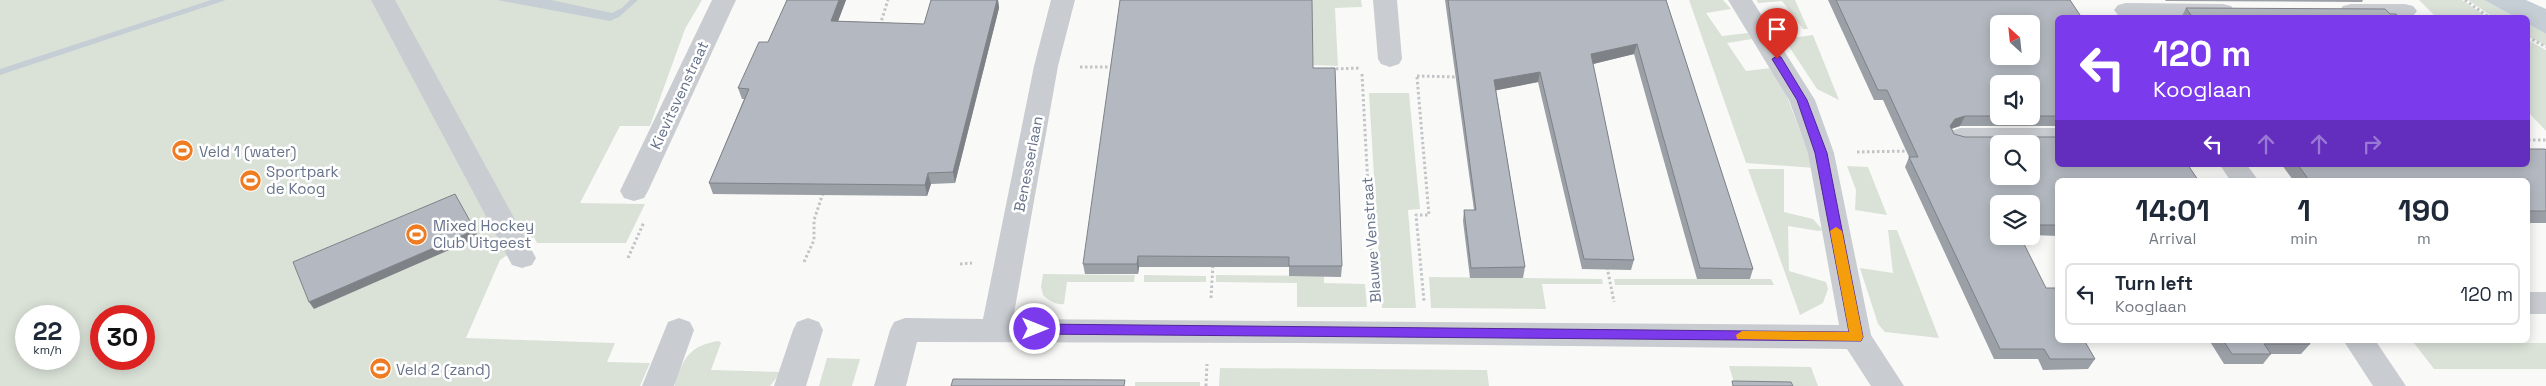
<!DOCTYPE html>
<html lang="en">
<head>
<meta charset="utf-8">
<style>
	:root { --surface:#fff; --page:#f6f6f7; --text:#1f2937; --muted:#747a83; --line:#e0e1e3 }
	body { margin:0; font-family:"Space Grotesk",sans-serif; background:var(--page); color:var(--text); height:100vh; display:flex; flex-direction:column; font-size:19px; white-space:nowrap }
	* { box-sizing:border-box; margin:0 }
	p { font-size:16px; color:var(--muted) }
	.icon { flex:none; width:28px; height:28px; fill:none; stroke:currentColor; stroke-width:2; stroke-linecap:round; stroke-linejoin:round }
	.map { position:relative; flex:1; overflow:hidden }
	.drawer { position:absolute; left:2055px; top:178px; width:475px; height:165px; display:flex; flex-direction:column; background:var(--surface); border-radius:8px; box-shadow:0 2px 12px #0003 }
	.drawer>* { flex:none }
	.guide { position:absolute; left:2055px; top:15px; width:475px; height:152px; border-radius:8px; box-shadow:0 2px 12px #0003; background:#7c3aed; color:#fff; overflow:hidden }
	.needle { width:32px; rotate:333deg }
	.controls { position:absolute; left:1990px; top:15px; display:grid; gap:10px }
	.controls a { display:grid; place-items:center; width:50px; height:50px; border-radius:8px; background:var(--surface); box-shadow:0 2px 12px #0003; font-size:25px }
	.speed { position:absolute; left:15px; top:305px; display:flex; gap:10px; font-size:25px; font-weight:700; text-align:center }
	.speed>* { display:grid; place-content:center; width:65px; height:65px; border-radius:50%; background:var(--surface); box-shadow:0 2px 12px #0003; line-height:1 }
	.speed small { font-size:12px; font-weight:400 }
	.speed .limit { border:8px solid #d22; background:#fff; color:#111 }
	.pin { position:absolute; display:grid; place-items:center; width:42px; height:42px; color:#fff; margin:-51px -21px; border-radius:50% 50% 50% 0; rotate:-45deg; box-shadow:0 0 5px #0007 }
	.pin .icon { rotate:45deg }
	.me { position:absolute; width:55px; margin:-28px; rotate:90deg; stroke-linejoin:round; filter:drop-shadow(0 0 4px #0008) }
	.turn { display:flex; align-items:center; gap:18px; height:105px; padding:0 15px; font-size:22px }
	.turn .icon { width:65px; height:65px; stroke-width:2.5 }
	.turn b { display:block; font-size:35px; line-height:42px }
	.lanes { display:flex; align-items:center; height:48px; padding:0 15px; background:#0003; justify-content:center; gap:25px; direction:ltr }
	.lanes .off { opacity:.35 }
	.eta { display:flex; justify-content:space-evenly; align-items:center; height:85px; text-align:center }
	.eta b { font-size:30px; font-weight:700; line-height:35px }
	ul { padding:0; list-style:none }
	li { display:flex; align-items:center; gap:15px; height:62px; margin:0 10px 8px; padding:0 5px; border:2px solid var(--line); border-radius:8px }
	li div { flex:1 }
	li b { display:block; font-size:19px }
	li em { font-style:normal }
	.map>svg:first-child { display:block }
	.green { fill:#dae2d8; fill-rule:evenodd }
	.water { fill:#c6ced5 }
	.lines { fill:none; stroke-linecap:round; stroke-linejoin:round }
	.path { stroke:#c3c4c7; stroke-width:3; stroke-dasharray:2.5 2.5; stroke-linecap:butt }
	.minor { fill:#c9ccd0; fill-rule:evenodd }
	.wall { fill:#9b9fa6; fill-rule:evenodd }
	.shaded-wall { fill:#7e8287 }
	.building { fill:#b4b9c1; stroke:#7e8287; fill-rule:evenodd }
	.route { fill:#7c3aed; stroke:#51269a }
	.slow { fill:#f59e0b }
	.labels { text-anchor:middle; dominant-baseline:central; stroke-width:5; stroke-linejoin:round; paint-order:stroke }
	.street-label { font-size:15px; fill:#67738a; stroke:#fff }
	.poi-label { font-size:15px; fill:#67738a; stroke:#fff; text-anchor:start }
</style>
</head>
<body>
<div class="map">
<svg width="2546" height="386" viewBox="0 0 2546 386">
	<rect width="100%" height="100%" fill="#f9faf7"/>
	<g class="green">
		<path d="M0,0h702l-17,29 -35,97h-30l-40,77 65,1 -19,39h-89l-3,-6 -34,23 -34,78 149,5 -8,19 43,1 -10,23h-640zM26,316h43v43h-43zM101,316h43v43h-43z"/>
		<path d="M1311,0h50l1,7 -27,1 3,58 -25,-1z"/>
		<path d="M1689,0h34l8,9 -25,4 16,23 26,-3 4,6 -25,4 19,28 25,-3 10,13 33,87 -68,-5z"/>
		<path d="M1757,0h38l13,29h-5l-21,-28 -24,2z"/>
		<path d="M2419,0h43l25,17h-51z"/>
		<path d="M2468,0h16l31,17h-22z"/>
		<path d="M2528,24l18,10v12l-18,-10z"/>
		<path d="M1813,35l26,65 -22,-11 -33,-50z"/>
		<path d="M2528,40l18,10v81l-18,-19z"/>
		<path d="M1369,93h40l11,116 -12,1 8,98h-34z"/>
		<path d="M1847,166l21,1 19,48 -32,-5 1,-20z"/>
		<path d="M1748,169h36v43l29,7 10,11 -5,1 -30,-5 1,45 37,11 2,7 -5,14 -23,12z"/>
		<path d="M1888,230h9l42,108 -54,-6 -7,-8 -18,-56 33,5z"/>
		<path d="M1043,274l92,1 -1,7h-67l-3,22c-8,1 -15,-3 -21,-9l-2,-8z"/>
		<path d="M1144,275l62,1v6h-62z"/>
		<path d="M1216,275l108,1v7l41,1 2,23h-70v-24l-81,-1z"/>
		<path d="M1429,277l173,2 1,5h-61l4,25 -115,-1z"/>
		<path d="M1614,279h157l3,6h-159z"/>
		<path d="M719,341l2,2 -10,27 70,2 -11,14h-95l-1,-3c10,-25 16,-38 45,-42z"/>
		<path d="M2414,343h132v26h-112z"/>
		<path d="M827,358l33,1 -8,27h-33z"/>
		<path d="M1729,366l82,1 7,19h-83z"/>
		<path d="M1220,368l267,2 2,16h-270z"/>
		<rect x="1135" y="382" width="65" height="4"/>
	</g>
	<g class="water">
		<path d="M211,0h15l-226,75v-6z"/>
		<path d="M497,0h54l61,13 10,-5 8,-8h8l-19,17 -9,4z"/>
		<path d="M2484,0h42l20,9v25l-18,-10v-6l-13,-1z"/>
	</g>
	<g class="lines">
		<g class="path">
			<path d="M2465,0l25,18"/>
			<path d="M880,25l8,-25"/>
			<path d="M2528,37l18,10"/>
			<path d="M1080,67h33"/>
			<path d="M1331,69l29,-1"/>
			<path d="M1362,74l12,226"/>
			<path d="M1417,76l41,1"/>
			<path d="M1417,77l12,138h-13l8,86"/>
			<path d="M2528,140h18"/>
			<path d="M1857,152l53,-1"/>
			<path d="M628,258l16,-36"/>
			<path d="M804,262l10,-22v-20l9,-27"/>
			<path d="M960,264l12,-1"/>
			<path d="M1607,267l7,35"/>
			<path d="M1211,298l2,-34"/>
			<path d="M1206,386l1,-22"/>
		</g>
		<g class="minor">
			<path d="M371,0h24l141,258 -4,7 -10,3 -10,-3z"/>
			<path d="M712,0h24l-88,191 -4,7 -10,3 -10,-3 -4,-7z"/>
			<path d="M1051,0h24l-17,66 -45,253 826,6 -31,-172 -19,-53 -61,-100h24l63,100 19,53 37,182 33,51h-33l-24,-37 -548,-6 -382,-1 -11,44h-32l16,-56 4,-8 11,-4 78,1 51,-253z"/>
			<path d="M1373,0h24l5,59 -3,5 -9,3 -9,-3 -3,-5z"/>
			<path d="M2126,3l97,1 8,2 4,5 -4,5 -5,2 -100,-1 -8,-2 -4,-5 4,-5z"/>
			<path d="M2351,4h54l8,2 4,5 -4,5 -5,2 -65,-2 -4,-5 4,-5z"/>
			<path d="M1960,128h98v18h-27v-2l-71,2 -9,-3 -4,-6 4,-6z"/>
			<path d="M2220,165h27l11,15h-28z"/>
			<rect x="2528" y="292" width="18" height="22"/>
			<path d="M679,318l11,4 4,8 -20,56h-32l26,-64z"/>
			<path d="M808,318l11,4 4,8 -17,56h-32l19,-56 4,-8z"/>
			<path d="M2343,340h32l31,46h-33z"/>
		</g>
	</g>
	<g class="wall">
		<path d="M787,0h59l-8,21 86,3 7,-24h67l1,8 -44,175 -24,1 -4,12 -214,-2 -4,-11 35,-84h-2l-4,-11 30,-46z"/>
		<path d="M1445,0h221l87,269 -3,10h-53l-63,-225 -41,10 41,196 -3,10 -49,-1 -44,-187 -42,8 29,177 -2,11h-53l-7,-57 1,-11h10z"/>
		<path d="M1828,0h242l-12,18v108h-98l-8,3 2,5 104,46v56l-27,-1v-31h-32l59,136 37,19 -7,10 -45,1 -5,-11h-44l-89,-192 4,-10 -26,-57h-9zM1999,84h32v32h-32z"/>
		<path d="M2165,0h198l-1,2 -196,-1z"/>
		<path d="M2186,8l204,6 10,4h-219z"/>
		<path d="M1313,68l29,198 -1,11 -52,-1v-9h-150l-1,7h-53l-2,-10z"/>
		<path d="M2546,150v73h-18v-43h-235l-11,-15h246z"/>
		<path d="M2209,340h98l3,4 -9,10h-30l-8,10h-39z"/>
	</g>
	<g class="shaded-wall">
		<path d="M839,0h7l-12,32 -3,-11z"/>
		<path d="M997,0h1l1,8 -44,175 -2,-11z"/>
		<path d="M1637,44l-3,10 -45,11 2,-11z"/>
		<path d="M1540,72l-2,10 -45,9 1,-11z"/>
		<path d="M1965,116l-5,10 -10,3v-3l5,-7z"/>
		<path d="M928,173l3,11 -4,12 -2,-11z"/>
		<path d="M475,230l4,7 -165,72 -5,-7z"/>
		<path d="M1138,256l1,11 -1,7 -1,-10z"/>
	</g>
	<g class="building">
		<path d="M787,0h52l-8,21 93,3 7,-24h66l-44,172 -25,1 -3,12 -216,-2 40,-94 -11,-1 21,-46h9z"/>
		<path d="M1120,0h192l1,68h22l7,198h-53v-9l-151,-1 -1,8h-54z"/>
		<path d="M1448,0h218l87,269 -53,-1 -63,-224 -46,10 43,206 -50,-1 -44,-187 -46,8 31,187 -54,1 -7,-58h12z"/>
		<path d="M1836,0h234l12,18h-24v98h-27v-32h-32v32h-34l-10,3 -5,7 4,8 11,3h93v28h130l10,15h-140v45h-27v-21h-32v32h21l26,52h12v52h26l11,19h-45l-6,-10h-44l-91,-192h9l-31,-67h-9zM1999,24h32v32h-32zM1999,144h32v32h-32z"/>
		<path d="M2186,8l199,1 5,5h6l4,4h-207z"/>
		<path d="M2528,149h17l1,1v61h-18v-31h-219l-11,-15h230z"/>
		<path d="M455,194l20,36 -166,72 -16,-40z"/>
		<path d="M2223,340h84l3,4h-46l7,10h-39z"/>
		<path d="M953,379l172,1 -1,6h-173z"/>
		<path d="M1732,381l59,1 2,4h-60z"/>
	</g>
	<path class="route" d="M1777,56l4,1 26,43 20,53 36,184 -2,4 -826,-7 -6,-5 6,-5 814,8 -34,-179 -18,-53 -25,-41z"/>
	<path class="slow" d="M1836,227l6,4 21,106 -2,4 -124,-2 -1,-4 6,-4 107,1 -19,-101z"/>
	<defs>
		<symbol id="stadium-disc" viewBox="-11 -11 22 22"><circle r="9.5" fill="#ef7c22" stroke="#fff"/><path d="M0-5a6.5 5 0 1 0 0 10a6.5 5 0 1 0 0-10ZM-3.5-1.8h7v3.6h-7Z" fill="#fff"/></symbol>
	</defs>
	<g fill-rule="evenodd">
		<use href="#stadium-disc" x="170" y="138" width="25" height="25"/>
		<use href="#stadium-disc" x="238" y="168" width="25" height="25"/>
		<use href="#stadium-disc" x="404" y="222" width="25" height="25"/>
		<use href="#stadium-disc" x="368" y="356" width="25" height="25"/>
	</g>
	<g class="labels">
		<g class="street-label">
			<text transform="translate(679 95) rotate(-65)">Kievitsvenstraat</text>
			<text transform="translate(1028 164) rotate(-79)">Benesserlaan</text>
			<text transform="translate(1371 240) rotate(-94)">Blauwe Venstraat</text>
		</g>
		<g class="poi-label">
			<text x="199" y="151">Veld 1 (water)</text>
			<text x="266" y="171">Sportpark<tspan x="266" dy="17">de Koog</tspan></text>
			<text x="433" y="225">Mixed Hockey<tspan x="433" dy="17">Club Uitgeest</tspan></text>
			<text x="396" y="369">Veld 2 (zand)</text>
		</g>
	</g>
</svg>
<div class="controls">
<a><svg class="needle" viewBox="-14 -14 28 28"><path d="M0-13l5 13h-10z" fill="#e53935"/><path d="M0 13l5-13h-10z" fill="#747a83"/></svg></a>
<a><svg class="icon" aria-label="sound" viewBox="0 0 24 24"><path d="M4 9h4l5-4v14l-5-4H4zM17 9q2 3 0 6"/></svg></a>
<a><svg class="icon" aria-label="search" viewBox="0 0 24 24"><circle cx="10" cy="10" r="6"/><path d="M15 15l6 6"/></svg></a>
<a><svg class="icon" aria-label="layers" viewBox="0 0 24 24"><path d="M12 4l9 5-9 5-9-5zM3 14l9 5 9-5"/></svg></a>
</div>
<div class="speed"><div>22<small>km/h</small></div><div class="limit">30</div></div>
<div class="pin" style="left:1777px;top:59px;background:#d93025"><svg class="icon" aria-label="arrive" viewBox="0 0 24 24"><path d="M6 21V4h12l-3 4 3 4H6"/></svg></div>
<svg class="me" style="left:1035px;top:329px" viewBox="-20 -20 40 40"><circle r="17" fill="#7c3aed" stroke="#fff" stroke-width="3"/><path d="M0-11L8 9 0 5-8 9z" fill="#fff"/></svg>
<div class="guide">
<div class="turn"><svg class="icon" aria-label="left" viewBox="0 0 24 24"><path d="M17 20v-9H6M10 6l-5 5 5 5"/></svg><div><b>120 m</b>Kooglaan</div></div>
<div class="lanes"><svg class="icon" aria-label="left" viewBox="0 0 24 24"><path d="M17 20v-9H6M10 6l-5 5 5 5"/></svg><svg class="icon off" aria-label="ahead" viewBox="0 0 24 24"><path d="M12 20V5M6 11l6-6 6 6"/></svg><svg class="icon off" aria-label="ahead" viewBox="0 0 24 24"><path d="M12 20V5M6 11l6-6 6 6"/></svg><svg class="icon off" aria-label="right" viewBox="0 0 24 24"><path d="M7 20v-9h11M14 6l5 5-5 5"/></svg></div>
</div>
<section class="drawer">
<div class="eta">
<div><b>14:01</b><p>Arrival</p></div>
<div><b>1</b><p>min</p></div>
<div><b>190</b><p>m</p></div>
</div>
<ul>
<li><svg class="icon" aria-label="left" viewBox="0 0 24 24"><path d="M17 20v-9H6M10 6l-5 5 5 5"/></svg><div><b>Turn left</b><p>Kooglaan</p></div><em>120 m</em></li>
</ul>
</section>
</div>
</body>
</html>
